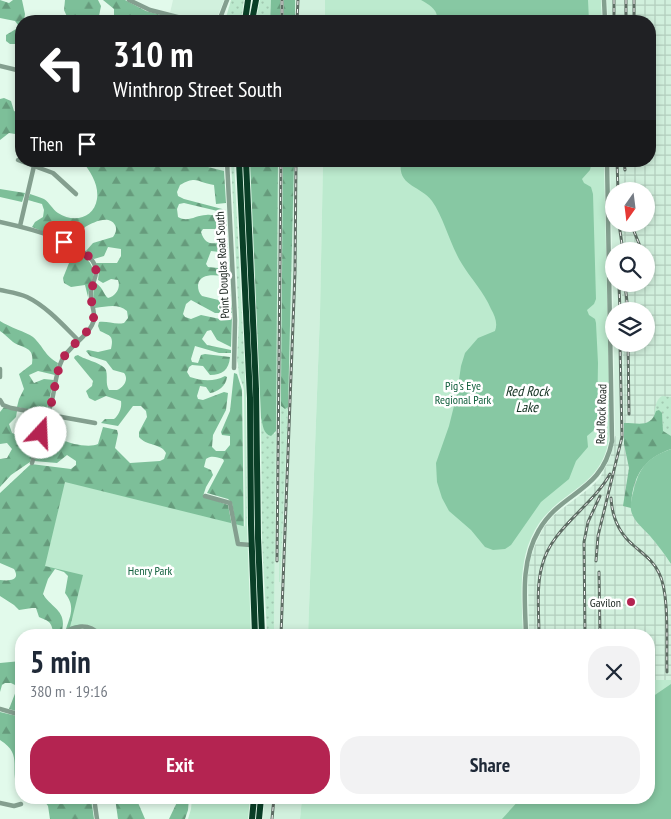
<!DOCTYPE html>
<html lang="en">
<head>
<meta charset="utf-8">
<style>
	:root { --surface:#fff; --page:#f2f2f3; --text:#1f2937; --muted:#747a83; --accent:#b42451 }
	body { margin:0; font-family:"PT Sans Narrow",sans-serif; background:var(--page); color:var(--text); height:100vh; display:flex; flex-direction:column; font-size:19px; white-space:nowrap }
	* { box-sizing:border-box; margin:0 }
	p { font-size:16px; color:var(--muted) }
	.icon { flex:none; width:28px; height:28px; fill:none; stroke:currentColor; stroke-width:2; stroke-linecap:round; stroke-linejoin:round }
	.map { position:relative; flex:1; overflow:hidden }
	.side { position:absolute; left:15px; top:629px; width:640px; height:175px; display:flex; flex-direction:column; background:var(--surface); border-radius:20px; box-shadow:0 2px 8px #0003 }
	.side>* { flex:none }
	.banner { position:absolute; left:15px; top:15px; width:641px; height:152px; border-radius:20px; box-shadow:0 2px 8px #0003; background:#202124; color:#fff; overflow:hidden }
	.needle { width:32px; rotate:194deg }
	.buttons { position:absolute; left:605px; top:182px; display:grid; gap:10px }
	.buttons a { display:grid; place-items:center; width:50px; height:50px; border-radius:50%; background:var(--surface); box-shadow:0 2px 8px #0003; font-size:25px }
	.pin { position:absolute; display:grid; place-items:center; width:42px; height:42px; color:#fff; margin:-21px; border-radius:10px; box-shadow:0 2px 8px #0006 }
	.me { position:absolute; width:55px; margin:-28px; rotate:20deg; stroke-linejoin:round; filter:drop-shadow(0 0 4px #0008) }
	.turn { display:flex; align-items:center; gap:18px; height:105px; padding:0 15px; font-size:22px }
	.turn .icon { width:65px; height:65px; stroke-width:2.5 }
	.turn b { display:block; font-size:35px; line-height:42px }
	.then { display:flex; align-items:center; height:48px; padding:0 15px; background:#0003; gap:10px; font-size:19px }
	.round { display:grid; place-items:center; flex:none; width:52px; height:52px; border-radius:20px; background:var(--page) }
	.overview { display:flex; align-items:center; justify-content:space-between; height:85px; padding:0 15px }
	h1 { font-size:30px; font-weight:700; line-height:38px }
	.primary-button { display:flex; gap:10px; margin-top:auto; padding:10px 15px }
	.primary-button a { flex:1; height:58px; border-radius:20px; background:var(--accent); color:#fff; font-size:20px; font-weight:700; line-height:58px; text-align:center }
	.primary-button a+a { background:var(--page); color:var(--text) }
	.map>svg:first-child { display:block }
	.built { fill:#d1f0dd }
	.industrial { fill:url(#industrial-grid) }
	.grass { fill:url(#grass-dots) }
	.forest { fill:url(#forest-firs) }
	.park { fill:#bceace }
	.water { fill:#87c8a3 }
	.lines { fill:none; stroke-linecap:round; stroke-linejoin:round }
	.minor { stroke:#849f8f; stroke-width:4.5 }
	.highway { stroke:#0a3f27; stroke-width:6 }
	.rail-casing { stroke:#5e6d64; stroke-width:3 }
	.rail { stroke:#fff; stroke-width:1; stroke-dasharray:4; stroke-linecap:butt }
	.route { stroke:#b42451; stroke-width:9; stroke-dasharray:0 16.2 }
	.poi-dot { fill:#b42451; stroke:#fff; stroke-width:2 }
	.labels { text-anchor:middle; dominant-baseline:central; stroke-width:5; stroke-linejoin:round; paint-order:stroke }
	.street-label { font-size:12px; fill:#1a231e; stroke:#fff }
	.park-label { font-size:12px; fill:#105f3c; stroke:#fff }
	.poi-label { font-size:12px; fill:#1a231e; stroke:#fff; text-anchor:end }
	.water-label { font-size:14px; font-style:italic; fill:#133121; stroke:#fff }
</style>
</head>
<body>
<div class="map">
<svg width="671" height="819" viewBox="0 0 671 819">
	<defs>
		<pattern id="industrial-grid" width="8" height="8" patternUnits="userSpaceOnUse" patternTransform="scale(1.25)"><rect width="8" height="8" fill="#d1f0dd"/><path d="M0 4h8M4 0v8" fill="none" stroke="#b3cebd"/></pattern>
		<pattern id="grass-dots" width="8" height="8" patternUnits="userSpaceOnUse" patternTransform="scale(1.25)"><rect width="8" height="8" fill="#bceace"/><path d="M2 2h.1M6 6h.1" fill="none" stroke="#a1c8b0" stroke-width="1.8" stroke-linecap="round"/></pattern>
		<pattern id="forest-firs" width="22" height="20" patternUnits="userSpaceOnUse" patternTransform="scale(1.25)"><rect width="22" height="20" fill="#7dbf99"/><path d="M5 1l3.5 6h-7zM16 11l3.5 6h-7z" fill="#669b7c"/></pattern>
	</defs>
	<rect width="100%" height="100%" fill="#e2faeb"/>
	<g class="built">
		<path d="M173,0h51l-8,20 -2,1h-12l-32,-8z"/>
		<rect x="280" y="0" width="45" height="21"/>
		<path d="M607,0h9v21h-8z"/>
		<path d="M181,161h43v12z"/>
		<path d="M278,161h45l-3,152 -12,322h-34z"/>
		<path d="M610,161h9l1,30h-6v33h6l1,27h-7v33h8v27h-8v24z"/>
		<path d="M614,344h9l1,94 -9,-2z"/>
		<path d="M265,798h37l-2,21h-37z"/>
	</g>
	<path class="industrial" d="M616,0h55v449l-6,2 -33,63 28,34 11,16v116h-22v-45h-120l-1,-60 2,-16 6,-16 8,-16 10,-12 37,-28 9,-9 10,-20 5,-22 9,2 -1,-94h23v-33h-24v-27h24v-33h-25l-1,-27h26v-33h-26l-1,-30h31v-140h-34z"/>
	<g class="grass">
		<path d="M231,0h13l-3,21h-16z"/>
		<path d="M260,0h11l-1,21h-14z"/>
		<path d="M231,161h3l12,232 1,149 -2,1 -1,-153c-1,-6 -4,-11 -5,-16 -1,-5 0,-8 -2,-13l2,-41z"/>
		<path d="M662,396l9,1v39l-8,-5 -1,-18 -8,4c1,-7 1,-17 8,-21z"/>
		<path d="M281,404l1,4 6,-1 -8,175h-1z"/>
		<path d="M261,418l2,7 12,9 1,-3 -2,204h-7l-5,-96z"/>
	</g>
	<g class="forest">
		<path d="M0,0l9,3 4,-3h9l3,14 -1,7h-3v23h-11l-4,-3v-6l10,-6 2,-4 -3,-4 -15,-3z"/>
		<path d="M65,0h33l3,6 -2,10 -6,5h-24l-5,-11z"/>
		<path d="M103,0h22l21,11 38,10h-70v-12z"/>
		<path d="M271,0h9v21h-10z"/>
		<rect x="284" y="0" width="11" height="21"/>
		<path d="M4,98l7,3 3,10 7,3v21l-12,-2 -9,7v-41z"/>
		<path d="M82,161h102l40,10 2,32 -10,1 -2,-19c-17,-2 -16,-10 -34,0l-3,7 1,4 6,3 42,11v3l-42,-10 -5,1 -2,5 1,8c10,6 18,-2 28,-2 7,-1 14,2 21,5v13l-13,-4h-11l-2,3c5,16 13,10 27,11v10l-17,-2 -5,13 2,3 10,1 11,-5 1,14c-10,-1 -30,-6 -32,8 0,5 1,8 4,11l29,7 1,10h-17l-24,-13 -5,4 -3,10 2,3 6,2 10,-4 19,4 12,-2 -1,30 -14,-7 -6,-10 -4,1 -5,8 5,6 24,5v3h-12l-24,-7 -4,13 1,3 6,1 3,-8 4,-1 25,3c-1,13 -8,18 -20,18l-7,-9 -11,-1 -3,2 -2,5 3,5c12,4 24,5 35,-1l2,1c-1,9 -9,15 -17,16l-4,-6 -6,-1 -3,10 1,3 5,1 21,-8 4,1 -2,17 -13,25 -1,12 4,4h9l5,-6v-9l-8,-1 -1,-3 9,-21 4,-38 3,1 5,16 2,153 -5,-1 -7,-39 -4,-4 -21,-6 17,-32 -1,-2c-6,-2 -12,-4 -17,0l-2,8 7,3 2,5 -7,12 -3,9 25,9 8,41 -139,84 -13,-6 -18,5c5,-15 9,-23 -1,-36l3,-17 -4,-4 -9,-3 -7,10 -5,15c8,14 24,16 19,37l-8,4c-3,-13 -3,-13 -15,-18l-3,-9h-4l-13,2 -5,-5 -14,-9v-16c9,1 21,1 14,-11l-14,-6v-70l31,-29 40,5 5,-4v-4l-9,-6 -10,8 -23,-2 16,-44 11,2 2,21c7,4 27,8 35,4l5,-17 14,3 1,4 -3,14 15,15 30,-2 4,-2 2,-6c-5,-10 -20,-7 -27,-16v-5l8,-15 -1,-6 -5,-5h-8l-15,20 -17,-3 4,-4h9c5,-4 8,-11 7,-18l-15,-5 -11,5 -6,-3 -3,-7 6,-5 1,-5 -19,-23 1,-2 3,-1c7,5 25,8 28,15 2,7 -1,13 3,20h8c7,-3 12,-11 7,-17l-11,-3 -7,-9 -16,-5 -4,-5 2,-1 10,2 13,-3c3,-14 -1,-13 -11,-18l-2,-5 1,-4c9,-1 16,3 25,1l4,-5 -1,-7c-10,-8 -20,-4 -32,-3 -2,-10 -3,-15 1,-25 8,6 7,11 12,15 8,-2 13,-10 10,-18l-7,-1 -8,4 -5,-3 1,-9 -3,-8h21l4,-7v-7l-13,-2 -4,9 -10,3 -8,-8 7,-8 20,-6c3,-4 4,-8 2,-12 -6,-11 -23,-2 -30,2l-4,6 2,8 -2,7 -49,-21 3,-5 8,-5 1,-7 -2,-6 -14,-4 2,-6c5,2 10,3 14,5 6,4 8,10 14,14 15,10 36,6 39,-14 2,-14 -6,-27 -15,-38z"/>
		<path d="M250,161h28l-2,270 -5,5c-8,-2 -8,-11 -10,-18z"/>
		<path d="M283,161h11l-6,246 -3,2 -4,-3v-17z"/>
		<path d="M0,189l25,4 -3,9 -22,-5z"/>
		<path d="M64,244c13,7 32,16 29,33 -1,8 -5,12 -5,20l-3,-12 -14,2 -7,-4 -1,-5 6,-15 -8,-10z"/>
		<path d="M0,321c9,6 26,11 33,16 11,10 11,18 25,26l-3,12 -17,-4 -9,4 5,8 10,-4 10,1 -8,33 -29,-6 2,-8 5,-10 -5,-15 13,-10c3,-18 -9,-15 -19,-22 -5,-4 -8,-8 -13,-11z"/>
		<path d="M4,407l13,4 -1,6 -7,7 3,9 15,6 11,-3 -8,26 -19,13 -11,12v-28l7,-1 5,-9 -5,-6 -7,1v-32z"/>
		<path d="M659,410l3,3 1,18 8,5v13c-29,10 -39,29 -40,59l-8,-2 6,-38 -5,-24v-21c15,0 27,5 32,-12z"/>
		<path d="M21,661v47l-1,4 -11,-3 7,-18 -1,-6 -4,-2h-6l-3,2 -2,7v-29z"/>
		<path d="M0,712l21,5v67l-6,-5c-2,-18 4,-27 -15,-39z"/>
		<path d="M42,798h49l3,21h-44l-2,-13z"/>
		<path d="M115,798h21l9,21h-27z"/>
		<path d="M179,798h10l-1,12 -3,9h-16z"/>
	</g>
	<g class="park">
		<path d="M325,0h276l1,21h-277z"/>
		<path d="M323,161h281l6,267c-3,62 -51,59 -75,102 -18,32 -13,70 -12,105h-215l12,-322z"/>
		<path d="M65,482l182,45 4,108h-149c-10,-10 -18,-13 -32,-8l13,-52 -38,-9z"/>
		<path d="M649,680h22v139h-371l2,-21h347z"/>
		<path d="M192,798h58l-2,21h-60l3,-10z"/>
	</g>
	<g class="water">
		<path d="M421,0h167l1,21h-157l5,-4c0,-8 -9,-13 -16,-17z"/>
		<path d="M401,161h191l-2,9 -8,9 2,4 7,4 2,7 3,105 -2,5 -7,6 2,5 6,4 1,4 2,40 -1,59 -4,9 -6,5 1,11 -12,14 -7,18 -28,23 -30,43 -6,4 -12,1 -8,-3 -14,-17 -22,-19 -7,-13 -5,-16 -1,-19 13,-37 8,-32 4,-28 4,-13 13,-15 17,-7c3,-7 0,-15 -4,-22 -7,-17 -20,-30 -29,-45 -12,-19 -18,-46 -30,-63 -12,-16 -35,-14 -31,-40z"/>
		<path d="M671,449v115c-6,-9 -13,-19 -21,-28 -5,-6 -13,-12 -17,-20 -4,-8 -2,-15 0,-23 6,-25 13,-35 38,-44z"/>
		<path d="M671,684v135h-169l19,-21h128v-99z"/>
	</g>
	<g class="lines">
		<g class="minor">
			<path d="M129,0l21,10 43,11"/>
			<path d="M604,0l1,21"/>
			<path d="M219,21l8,-21"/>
			<path d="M0,66l21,5"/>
			<path d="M18,160l35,13 23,21"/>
			<path d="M227,161l8,159 -1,48"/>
			<path d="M0,222c23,5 91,20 96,47 1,9 -4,14 -5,22 -2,12 7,23 1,34 -7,14 -23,21 -30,35 -7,14 -7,30 -11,44 -6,20 -14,39 -19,59"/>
			<path d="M20,226l14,-60"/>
			<path d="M0,290c9,2 18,3 27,7 19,9 36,28 51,43"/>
			<path d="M0,369v8"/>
			<path d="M0,400l3,5 8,3 84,15"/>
			<path d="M205,496l25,7 8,41 13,1"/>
			<path d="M59,635c14,-8 28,-14 41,0"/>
			<path d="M526,635c-1,-35 -6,-73 13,-105 22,-39 63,-37 73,-89l-5,-280"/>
			<path d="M0,709l21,6"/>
			<path d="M94,798l3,21"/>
			<path d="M0,803l14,3 7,-2"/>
		</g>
		<g class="highway">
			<path d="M245,21l3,-21"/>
			<path d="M252,21l4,-21"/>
			<path d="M239,161l11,237 1,126 4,111"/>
			<path d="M246,161l10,228 2,149 4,97"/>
			<path d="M252,819l2,-21"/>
			<path d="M259,819l2,-21"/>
		</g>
		<defs>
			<g id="rail">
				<path d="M614,0v21"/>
				<path d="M626,0v21"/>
				<path d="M634,0v21"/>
				<path d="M282,21v-21"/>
				<path d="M297,21l1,-21"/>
				<path d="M617,161l1,30"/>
				<path d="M624,161l1,9"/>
				<path d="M619,224l4,27"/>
				<path d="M631,224l11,27"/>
				<path d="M625,284l3,27"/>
				<path d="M619,286l1,25"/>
				<path d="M628,344l1,70"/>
				<path d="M611,498c1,18 8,35 22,47 10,9 20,15 26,28 11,21 7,74 8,99"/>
				<path d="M277,561l4,-400"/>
				<path d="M596,561l2,-25 24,-99 -2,-93"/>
				<path d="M599,572l1,63"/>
				<path d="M281,635l14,-363 1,-111"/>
				<path d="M539,635c0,-22 -3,-48 3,-69 9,-38 50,-59 68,-92"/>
				<path d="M585,635l-1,-93 4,-20 12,-26"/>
				<path d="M272,819l2,-21"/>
			</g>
		</defs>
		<use href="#rail" class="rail-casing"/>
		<use href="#rail" class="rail"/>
	</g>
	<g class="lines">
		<path class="route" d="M41,433c4,-11 9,-22 11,-33 3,-12 4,-26 9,-37 6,-16 21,-23 29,-36 7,-10 2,-19 1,-30 -1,-7 2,-11 4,-18 6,-20 -16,-31 -31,-37"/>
	</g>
	<circle class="poi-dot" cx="631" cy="602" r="5"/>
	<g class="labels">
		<g class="street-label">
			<text transform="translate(222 265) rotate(-93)">Point Douglas Road South</text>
			<text transform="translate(601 414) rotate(-88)">Red Rock Road</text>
		</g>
		<g class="park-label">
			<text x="463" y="385">Pig's Eye<tspan x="463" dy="14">Regional Park</tspan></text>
			<text x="150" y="570">Henry Park</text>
		</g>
		<g class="poi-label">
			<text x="621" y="602">Gavilon</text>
		</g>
		<g class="water-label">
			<text x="527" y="391">Red Rock<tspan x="527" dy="16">Lake</tspan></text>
		</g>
	</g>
</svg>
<div class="buttons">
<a><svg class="needle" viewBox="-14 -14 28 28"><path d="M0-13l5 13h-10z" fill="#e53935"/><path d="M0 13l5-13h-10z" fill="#747a83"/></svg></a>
<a><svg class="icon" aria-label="search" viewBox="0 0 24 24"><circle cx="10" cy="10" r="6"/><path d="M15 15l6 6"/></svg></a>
<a><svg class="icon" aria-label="layers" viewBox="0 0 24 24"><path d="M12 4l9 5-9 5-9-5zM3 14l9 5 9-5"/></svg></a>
</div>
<div class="pin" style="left:64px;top:242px;background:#d93025"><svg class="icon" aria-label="arrive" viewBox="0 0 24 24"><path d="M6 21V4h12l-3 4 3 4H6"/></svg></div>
<svg class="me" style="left:41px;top:433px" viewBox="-20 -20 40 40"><circle r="19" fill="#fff"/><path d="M0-13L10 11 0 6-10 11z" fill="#b42451"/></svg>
<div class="banner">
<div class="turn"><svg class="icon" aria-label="left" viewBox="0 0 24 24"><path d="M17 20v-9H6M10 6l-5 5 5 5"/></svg><div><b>310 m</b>Winthrop Street South</div></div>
<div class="then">Then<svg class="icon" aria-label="arrive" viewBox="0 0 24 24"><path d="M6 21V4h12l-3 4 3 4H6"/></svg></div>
</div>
<section class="side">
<div class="overview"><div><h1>5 min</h1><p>380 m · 19:16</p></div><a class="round"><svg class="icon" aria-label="close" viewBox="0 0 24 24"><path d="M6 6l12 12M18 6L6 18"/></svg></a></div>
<div class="primary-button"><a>Exit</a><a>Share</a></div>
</section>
</div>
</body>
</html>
